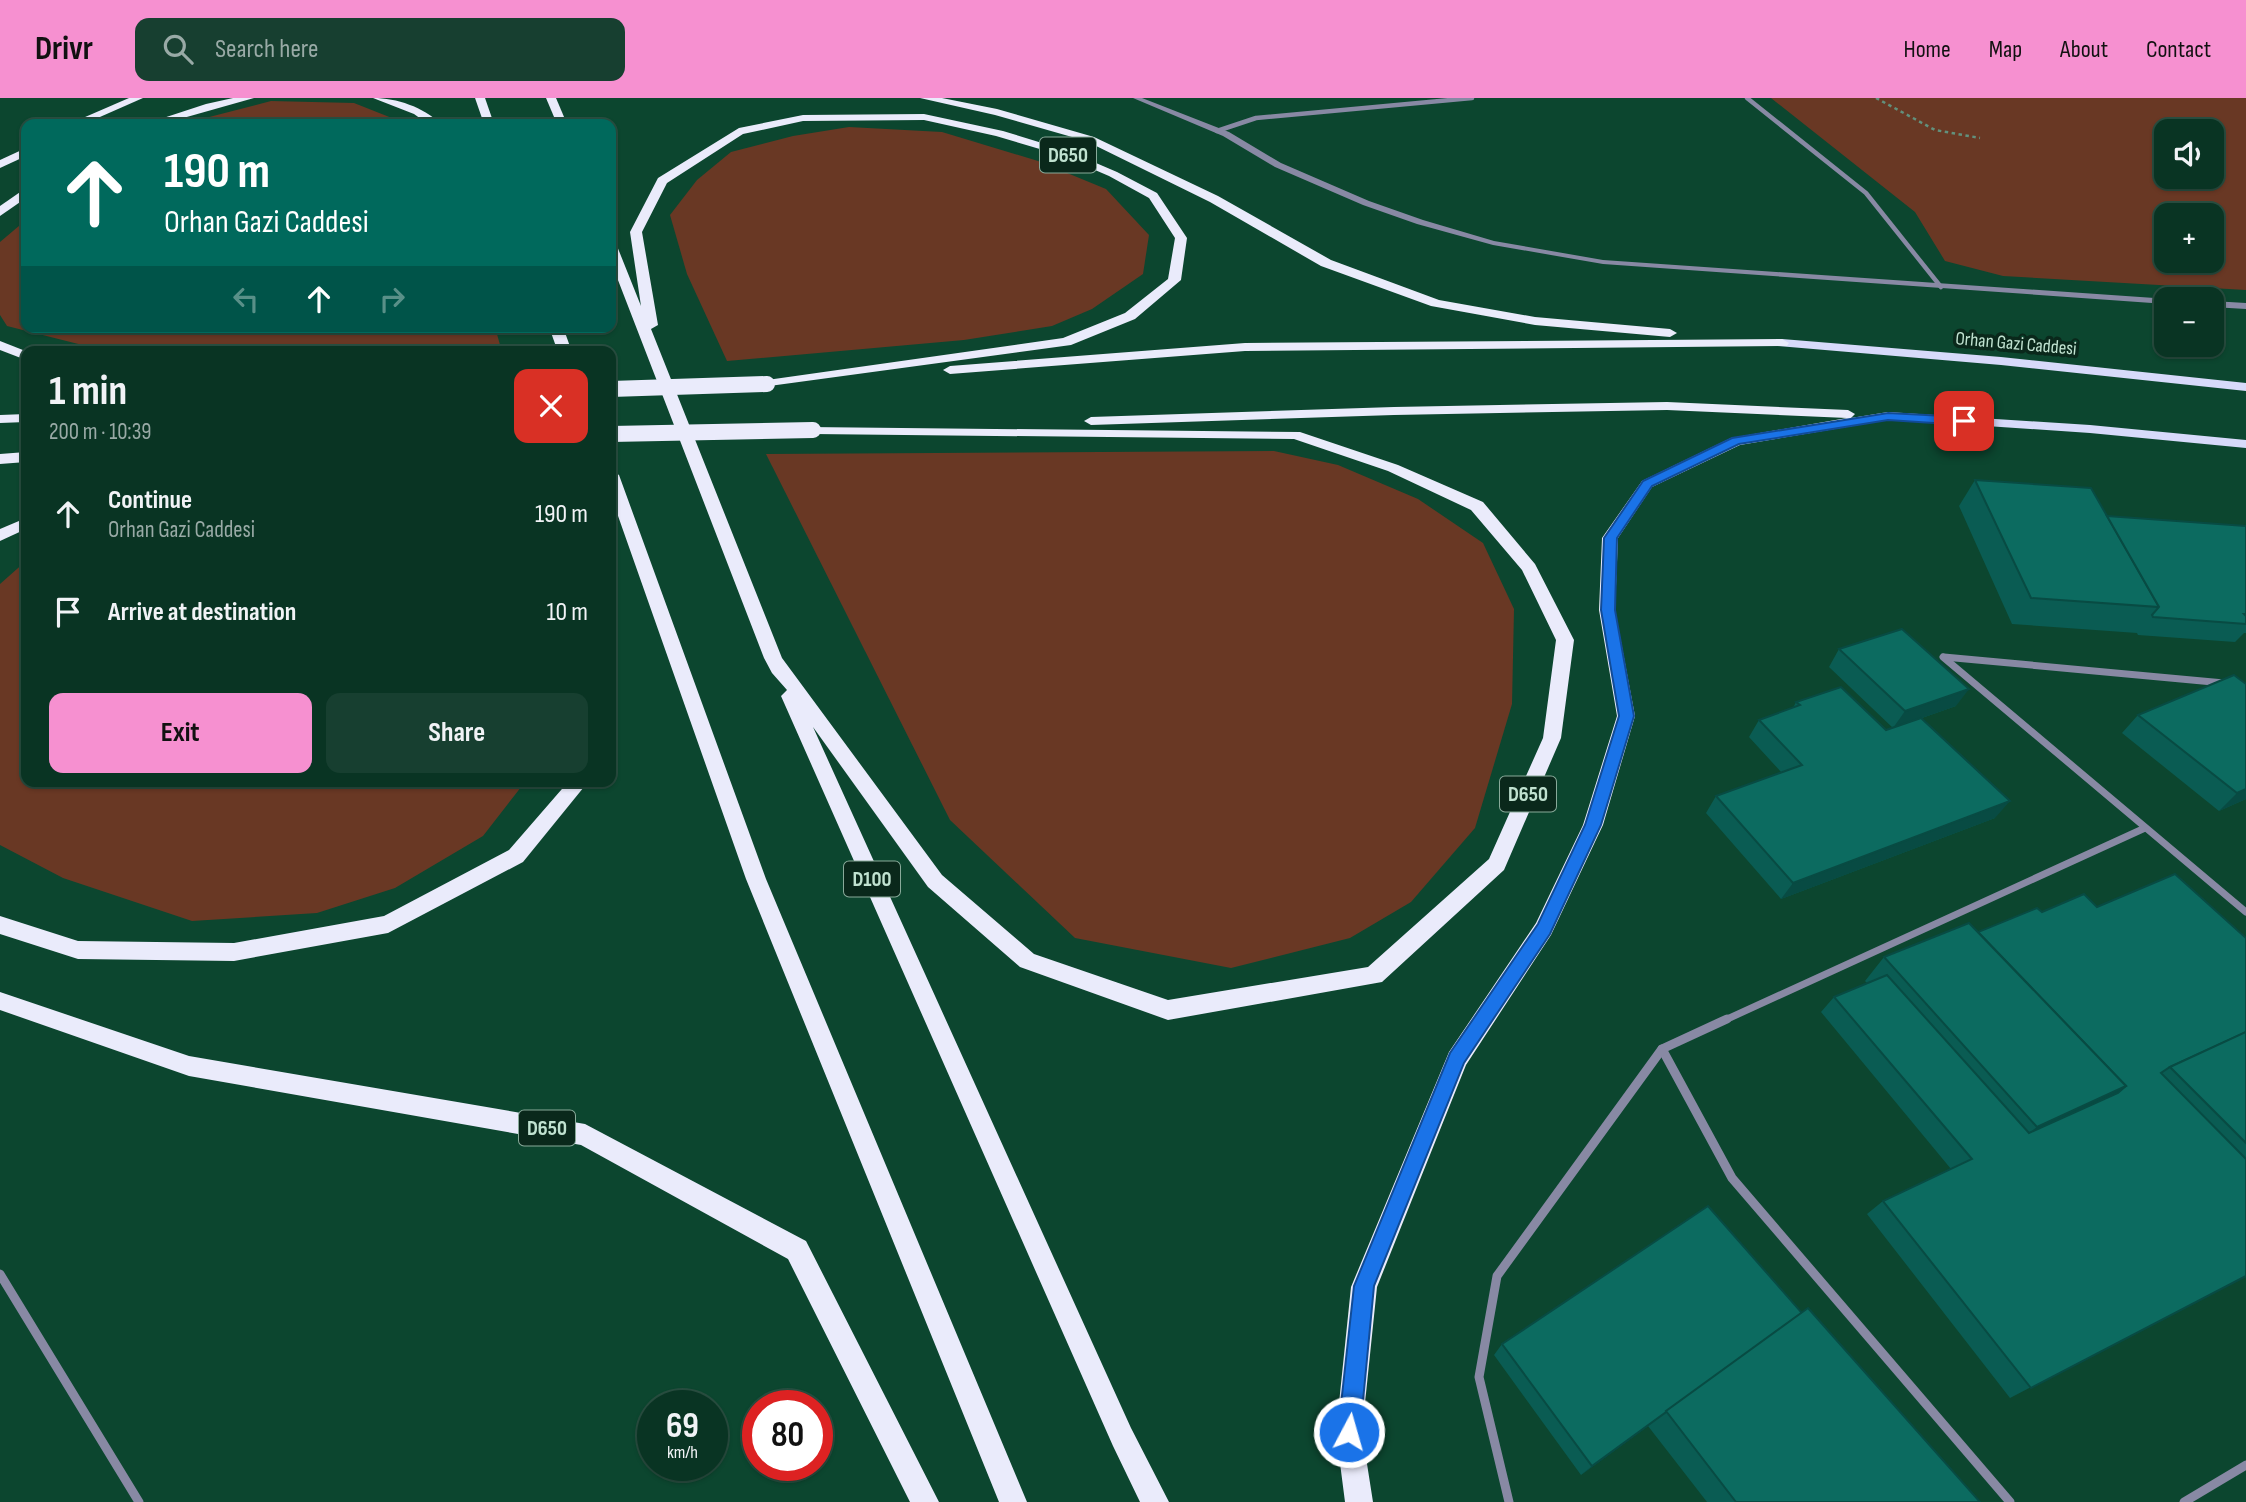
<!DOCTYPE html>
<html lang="en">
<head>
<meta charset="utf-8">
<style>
	:root { --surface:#093423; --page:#173f30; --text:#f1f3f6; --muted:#99aaa6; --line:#294f41; --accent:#f690d0 }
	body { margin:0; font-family:"Sofia Sans Condensed",sans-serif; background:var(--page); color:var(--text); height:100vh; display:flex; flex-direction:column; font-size:26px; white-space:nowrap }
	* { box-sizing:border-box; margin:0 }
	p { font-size:23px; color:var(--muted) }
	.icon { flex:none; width:38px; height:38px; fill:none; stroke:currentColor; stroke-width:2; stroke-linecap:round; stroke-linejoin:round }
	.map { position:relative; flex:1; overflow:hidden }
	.details { position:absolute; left:21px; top:248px; width:595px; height:441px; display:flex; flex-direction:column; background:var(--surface); border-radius:14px; box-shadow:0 2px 5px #0004,0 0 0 2px var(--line) }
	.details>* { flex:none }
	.banner { position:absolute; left:21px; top:21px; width:595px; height:214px; border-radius:14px; box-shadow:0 2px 5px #0004,0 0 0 2px var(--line); background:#00695c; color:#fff; overflow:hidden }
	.fabs { position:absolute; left:2154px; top:21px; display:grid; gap:14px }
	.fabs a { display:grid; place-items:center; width:70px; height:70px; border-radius:14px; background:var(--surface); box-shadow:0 2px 5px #0004,0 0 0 2px var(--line); font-size:35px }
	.speed { position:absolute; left:637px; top:1292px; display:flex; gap:14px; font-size:35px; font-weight:700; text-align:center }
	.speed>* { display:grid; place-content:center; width:91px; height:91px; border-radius:50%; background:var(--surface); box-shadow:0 2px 5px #0004,0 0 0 2px var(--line); line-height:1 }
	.speed small { font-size:18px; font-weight:400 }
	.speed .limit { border:10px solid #d22; background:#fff; color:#111 }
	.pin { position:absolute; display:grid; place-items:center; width:60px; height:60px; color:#fff; margin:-30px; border-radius:14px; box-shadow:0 4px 10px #0006 }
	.me { position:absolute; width:77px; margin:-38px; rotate:6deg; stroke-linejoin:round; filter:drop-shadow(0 0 5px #0008) }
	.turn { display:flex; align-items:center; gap:24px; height:147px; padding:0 28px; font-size:32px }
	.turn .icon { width:91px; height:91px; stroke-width:2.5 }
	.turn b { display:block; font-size:49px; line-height:60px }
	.lanes { display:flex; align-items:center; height:66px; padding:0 28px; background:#0003; justify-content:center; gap:35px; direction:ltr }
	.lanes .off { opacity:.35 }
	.round { display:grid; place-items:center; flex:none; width:74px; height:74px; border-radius:14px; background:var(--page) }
	.head { display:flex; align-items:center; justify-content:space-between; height:119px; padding:0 28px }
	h1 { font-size:42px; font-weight:700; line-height:52px }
	.primary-button { display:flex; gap:14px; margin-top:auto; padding:14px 28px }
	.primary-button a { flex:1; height:80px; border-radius:14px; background:var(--accent); color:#111; font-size:28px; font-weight:700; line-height:80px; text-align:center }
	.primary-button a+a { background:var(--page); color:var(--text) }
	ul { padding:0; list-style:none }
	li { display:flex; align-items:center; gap:21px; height:98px; padding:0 28px }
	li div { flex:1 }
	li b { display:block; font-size:26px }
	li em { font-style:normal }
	header { display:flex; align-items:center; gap:42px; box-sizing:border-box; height:98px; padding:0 35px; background:var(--accent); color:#111 }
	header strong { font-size:33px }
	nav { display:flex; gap:38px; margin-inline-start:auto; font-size:24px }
	.search { width:490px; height:63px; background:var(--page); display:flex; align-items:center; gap:18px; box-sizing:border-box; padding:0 24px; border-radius:14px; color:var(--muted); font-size:26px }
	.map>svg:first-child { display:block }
	.green { fill:#693824; fill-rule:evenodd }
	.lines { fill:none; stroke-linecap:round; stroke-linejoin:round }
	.path { stroke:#62907c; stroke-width:2.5; stroke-dasharray:3.5 3.5; stroke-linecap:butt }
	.minor-far2 { stroke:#8889a4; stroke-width:4.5 }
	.minor-far1 { stroke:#8889a4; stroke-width:7 }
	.minor { stroke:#8889a4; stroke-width:9 }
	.tertiary { fill:#8889a4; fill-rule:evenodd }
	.primary { fill:#d7dafa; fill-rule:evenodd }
	.trunk { fill:#eaebfb; fill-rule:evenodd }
	.trunk-bridge { stroke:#eaebfb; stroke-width:16 }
	.wall { fill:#0a5c53 }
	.shaded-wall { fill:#084b43 }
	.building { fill:#0c6b60; stroke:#084b43; stroke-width:2 }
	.route { fill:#1a73e8; stroke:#114b97; stroke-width:2 }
	.labels { text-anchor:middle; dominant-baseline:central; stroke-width:7; stroke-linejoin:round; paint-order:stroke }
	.far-street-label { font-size:19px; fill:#c0e2d0; stroke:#0a281b }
	.shield { fill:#0a281b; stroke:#89aa9a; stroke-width:2 }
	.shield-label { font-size:21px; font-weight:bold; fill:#c0e2d0 }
</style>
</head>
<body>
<header>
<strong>Drivr</strong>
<div class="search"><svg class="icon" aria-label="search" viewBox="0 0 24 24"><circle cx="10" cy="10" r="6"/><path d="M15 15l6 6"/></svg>Search here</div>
<nav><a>Home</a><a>Map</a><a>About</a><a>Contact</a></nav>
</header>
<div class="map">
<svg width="2246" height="1404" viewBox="0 0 2246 1404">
	<rect width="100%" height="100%" fill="#0c462f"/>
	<g class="green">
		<path d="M1771,0h475v192l-243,-14 -58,-15 -30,-49zM2212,33v46h-46v-46zM2212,117v46h-46v-46z"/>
		<path d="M271,3l83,2 53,21h-225z"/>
		<path d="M849,29l93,5 96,29 68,28 43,46 -6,39 -51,35 -40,17 -88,14 -237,21 -40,-87 -17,-59 27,-35 34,-28 62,-16z"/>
		<path d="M26,122v107h469l7,25h-392l-103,-26 -7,-11v-73z"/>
		<path d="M1274,353l64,14 80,34 65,44 31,66 -2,95 -37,124 -64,74 -61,36 -119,30 -156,-30 -125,-118 -184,-366z"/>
		<path d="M26,463v221h499l-42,54 -88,52 -78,25 -125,8 -129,-43 -63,-33v-261z"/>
	</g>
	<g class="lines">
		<path class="path" d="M1876,0l59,32 45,8"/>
		<g class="minor-far2">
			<path d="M1747,0l119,95 75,94"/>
			<path d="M1217,33l39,-13 216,-20"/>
		</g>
		<g class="minor-far1">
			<path d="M1943,559l303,255"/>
			<path d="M1944,559l280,26"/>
			<path d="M1723,923l422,-193"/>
		</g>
		<g class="minor">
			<path d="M1662,951l70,129 278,324"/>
			<path d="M0,1176l139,228"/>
			<path d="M1509,1404l-30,-125 18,-101 165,-227 65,-30"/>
			<path d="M2184,1404l62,-37"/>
		</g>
		<g class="tertiary">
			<path d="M1133,0h9l87,34 52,31 88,38 54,19 71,21 109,19 566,39h-3v5l-563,-40 -110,-19 -76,-21 -54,-19 -88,-38 -52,-31z"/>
			<path d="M2212,203l34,2v6l-34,-2z"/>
		</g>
		<g class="primary">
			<path d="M1782,241l219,18 245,26v8l-245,-26 -223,-19v-6z"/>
			<path d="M1888,314l202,13 156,15v8l-156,-15 -207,-14 -2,-3z"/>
		</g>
		<g class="trunk">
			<path d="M129,0h14l-59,26h-15z"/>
			<path d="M233,0h21l-92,26h-17l61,-20z"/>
			<path d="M373,0c24,0 50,9 68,26h-13l-14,-10z"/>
			<path d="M475,0h10l9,26h-10z"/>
			<path d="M546,0h10l11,26h-10z"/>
			<path d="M920,0h22l55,11 97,28 124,59 113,64 108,40 96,17 135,12 7,4 -7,4 -135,-12 -104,-19 -110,-40 -111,-64 -124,-61 -91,-26z"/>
			<path d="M924,16l79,17 65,20 49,21 40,21 30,45 -6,42 -46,39 -64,26 -309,42 -2,-3 7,-4 296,-42 62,-25 43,-34 7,-41 -26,-40 -40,-22 -49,-21 -64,-19 -72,-16 -121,1 -60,13 -76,49 -25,49 16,93 -7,4 131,329 160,217 92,79 134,46 200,-33 121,-108 54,-121 13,-98 -34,-70 -51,-60 -83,-39 -94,-32 -481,-5 -7,-4 2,-3 492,5 98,33 85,37 52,62 39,76 -13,98 -57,132 -122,112 -214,38 -148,-53 -92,-80 -115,-160 318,701 38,74h-29l-27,-56 -332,-750 6,-6 -15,-17 -8,-15 -153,-396v-20l6,4 24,60 -11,-74 28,-54 81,-50 64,-13z"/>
			<path d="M26,50v8l-26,12v-8z"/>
			<path d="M26,90v10l-26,18v-10z"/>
			<path d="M549,229h14l9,25h-14z"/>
			<path d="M1782,241l7,4 -2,3 -542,5 -295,23 -7,-4 7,-4 295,-23z"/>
			<path d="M0,243l28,11 -2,8 -26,-10z"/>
			<path d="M1667,304l181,8 7,4 -4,4 37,-6 7,4 -7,4 -148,25 -88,42 -34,51 -3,72 20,106 -32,109 -52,110 -85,130 -89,222 -15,145 11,70h-28l-9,-70 15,-145 98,-235 87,-129 47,-98 34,-109 -18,-106 3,-72 40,-57 89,-43 116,-20 -180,-8 -273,5 -303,10 -7,-4 7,-4 303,-10z"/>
			<path d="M26,316v8l-26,1v-8z"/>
			<path d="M26,354v10l-26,2v-10z"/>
			<path d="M611,372l8,5 147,404 261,623h-28l-253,-623 -135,-383z"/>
			<path d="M26,420v11l-26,12v-12z"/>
			<path d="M568,684h20l-65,80 -135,71 -154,28 -156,-2 -78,-25v-18l78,25 156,2 150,-27 125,-66z"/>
			<path d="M0,894l189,64 396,68 221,117 133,261h-29l-122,-243 -207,-114 -392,-69 -189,-66z"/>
		</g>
		<g class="trunk-bridge">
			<path d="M611,291l156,-5"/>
			<path d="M611,336l202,-4"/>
		</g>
	</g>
	<g class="wall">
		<path d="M1975,382l132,36 139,10v107h-2l-9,9 -97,-7 -1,-2 -125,-9 -53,-118z"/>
		<path d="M1839,551l117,57 -34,12 73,100 -214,81 -75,-86 10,-17 66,-23 -33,-36 10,-17 34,-12 3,-6 90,28 7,-2 -64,-61z"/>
		<path d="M2246,586v115l-27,12 -97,-78 16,-18z"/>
		<path d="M2097,809l149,31v338l-236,122 -143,-184 16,-13 68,-32 -130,-157 13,-15 33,-14 -2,-2 19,-24 94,-25 64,-20z"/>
		<path d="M1802,1215l178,189h-273l-59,-76 -67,49 -87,-120 8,-11z"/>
	</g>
	<g class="shaded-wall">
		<path d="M1969,591l-13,17 -63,22 12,-17z"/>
		<path d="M2246,691v10l-27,12 18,-18z"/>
		<path d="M2010,703l-15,17 -214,81 12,-16z"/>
		<path d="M2126,988l-27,22 -88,39 26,-20z"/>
		<path d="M1659,1319l-11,9 -67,49 11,-9z"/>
	</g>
	<g class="building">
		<path d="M1975,382l116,8 68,119 -128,-9z"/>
		<path d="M2107,418l139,10v88h-2l2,2v8l-93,-7 -1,-2 7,-8z"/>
		<path d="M1902,531l67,60 -64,22 -66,-62z"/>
		<path d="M2234,577l12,9v105l-9,4 -99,-78z"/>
		<path d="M1841,589l45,43 35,-12 89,83 -217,82 -77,-87 86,-31 -43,-45 41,-15 -4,-3z"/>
		<path d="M2175,776l71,64v94l-76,35 -9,6 85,86v117l-215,112 -148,-187 89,-42 -138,-162 53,-22 142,158 89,-40 8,-7 -148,-154 59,-24 5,4 42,-18 13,13z"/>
		<path d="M1969,825l157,163 -89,41 -153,-170z"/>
		<path d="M2246,934v111l-76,-76z"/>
		<path d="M1708,1108l94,107 -210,153 -90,-122z"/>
		<path d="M1808,1210l172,194h-244l-70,-91z"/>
	</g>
	<path class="route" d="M1888,315l76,4 6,4 -6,4 -76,-5 -149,24 -87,42 -35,52 -2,72 19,106 -33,109 -51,109 -86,129 -90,223 -14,146 -3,8 -8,3 -8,-3 -3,-8 16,-146 96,-233 88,-129 47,-99 34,-109 -18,-106 3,-72 39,-57 89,-43z"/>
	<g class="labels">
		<g class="far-street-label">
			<text transform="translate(2016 246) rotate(5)">Orhan Gazi Caddesi</text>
		</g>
		<g class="shield">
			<rect x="1040" y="39.5" width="56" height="35" rx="5"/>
			<rect x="1500" y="678.5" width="56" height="35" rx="5"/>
			<rect x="844" y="763.5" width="56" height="35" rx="5"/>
			<rect x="519" y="1012.5" width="56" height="35" rx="5"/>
		</g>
		<g class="shield-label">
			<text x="1068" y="57">D650</text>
			<text x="1528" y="696">D650</text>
			<text x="872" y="781">D100</text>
			<text x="547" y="1030">D650</text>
		</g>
	</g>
</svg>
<div class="fabs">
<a><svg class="icon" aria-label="sound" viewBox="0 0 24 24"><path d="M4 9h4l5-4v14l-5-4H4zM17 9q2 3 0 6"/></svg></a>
<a>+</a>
<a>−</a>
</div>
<div class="speed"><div>69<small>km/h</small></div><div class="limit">80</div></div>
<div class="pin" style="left:1964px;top:323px;background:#d93025"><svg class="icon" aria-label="arrive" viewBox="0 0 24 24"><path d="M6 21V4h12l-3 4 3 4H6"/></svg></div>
<svg class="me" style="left:1349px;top:1334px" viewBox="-20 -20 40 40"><circle r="17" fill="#1a73e8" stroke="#fff" stroke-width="3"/><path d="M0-11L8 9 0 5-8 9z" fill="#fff"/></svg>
<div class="banner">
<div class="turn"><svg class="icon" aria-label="ahead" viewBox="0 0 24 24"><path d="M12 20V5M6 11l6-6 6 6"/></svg><div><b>190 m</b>Orhan Gazi Caddesi</div></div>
<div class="lanes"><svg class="icon off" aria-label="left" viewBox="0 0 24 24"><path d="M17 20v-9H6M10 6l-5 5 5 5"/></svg><svg class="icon" aria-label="ahead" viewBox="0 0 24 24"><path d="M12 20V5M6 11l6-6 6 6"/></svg><svg class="icon off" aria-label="right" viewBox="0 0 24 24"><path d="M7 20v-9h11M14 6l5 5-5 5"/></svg></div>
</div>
<section class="details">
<div class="head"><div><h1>1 min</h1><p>200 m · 10:39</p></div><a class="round" style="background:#d93025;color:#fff"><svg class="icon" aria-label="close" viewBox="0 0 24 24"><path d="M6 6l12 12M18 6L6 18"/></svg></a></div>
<ul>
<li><svg class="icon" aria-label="ahead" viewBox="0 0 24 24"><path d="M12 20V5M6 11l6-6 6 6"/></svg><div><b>Continue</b><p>Orhan Gazi Caddesi</p></div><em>190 m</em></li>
<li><svg class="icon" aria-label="arrive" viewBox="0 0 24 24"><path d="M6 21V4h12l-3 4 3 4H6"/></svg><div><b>Arrive at destination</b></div><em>10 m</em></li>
</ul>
<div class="primary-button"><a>Exit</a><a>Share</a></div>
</section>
</div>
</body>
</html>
